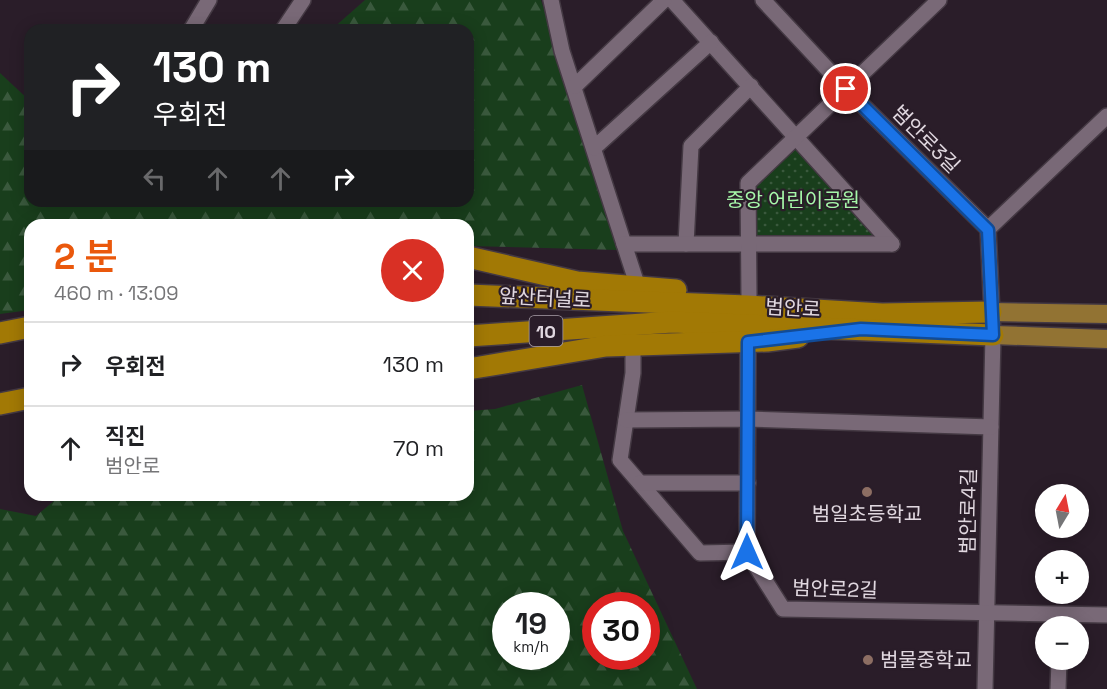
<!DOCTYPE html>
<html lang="ko">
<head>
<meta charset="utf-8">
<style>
	:root { --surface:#fff; --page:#f6f6f6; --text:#202124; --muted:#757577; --line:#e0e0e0; --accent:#ea580c }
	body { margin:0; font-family:"Space Grotesk","Noto Sans KR",sans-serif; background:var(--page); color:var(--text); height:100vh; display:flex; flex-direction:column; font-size:22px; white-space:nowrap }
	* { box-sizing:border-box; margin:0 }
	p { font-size:20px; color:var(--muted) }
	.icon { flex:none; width:33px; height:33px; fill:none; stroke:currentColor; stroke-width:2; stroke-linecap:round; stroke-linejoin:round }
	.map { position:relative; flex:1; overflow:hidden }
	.drawer { position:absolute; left:24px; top:219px; width:450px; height:282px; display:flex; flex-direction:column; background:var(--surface); border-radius:18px; box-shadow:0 3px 15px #0003 }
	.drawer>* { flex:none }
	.guide { position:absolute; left:24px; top:24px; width:450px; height:183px; border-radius:18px; box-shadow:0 3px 15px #0003; background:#202124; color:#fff; overflow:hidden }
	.needle { width:39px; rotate:10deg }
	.tools { position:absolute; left:1035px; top:484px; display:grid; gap:12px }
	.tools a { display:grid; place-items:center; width:54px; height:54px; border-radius:50%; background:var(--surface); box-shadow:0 3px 15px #0003; font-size:30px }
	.speed { position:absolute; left:492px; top:592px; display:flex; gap:12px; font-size:30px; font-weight:700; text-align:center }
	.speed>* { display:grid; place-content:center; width:78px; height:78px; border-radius:50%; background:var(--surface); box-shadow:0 3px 15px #0003; line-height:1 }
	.speed small { font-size:15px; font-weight:400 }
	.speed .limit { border:9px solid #d22; background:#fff; color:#111 }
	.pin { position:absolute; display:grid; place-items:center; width:51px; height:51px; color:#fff; margin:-26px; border:3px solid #fff; border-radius:50%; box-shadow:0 2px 6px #0007 }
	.me { position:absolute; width:66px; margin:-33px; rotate:0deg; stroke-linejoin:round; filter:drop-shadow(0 0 4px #0008) }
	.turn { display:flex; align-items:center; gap:21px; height:126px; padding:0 30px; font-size:27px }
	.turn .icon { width:78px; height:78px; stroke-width:2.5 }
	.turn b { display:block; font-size:42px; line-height:51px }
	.lanes { display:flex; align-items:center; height:57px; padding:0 30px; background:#0003; justify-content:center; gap:30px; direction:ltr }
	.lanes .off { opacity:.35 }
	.round { display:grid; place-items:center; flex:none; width:63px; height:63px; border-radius:32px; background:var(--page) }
	.summary { display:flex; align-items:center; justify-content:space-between; height:102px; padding:0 30px }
	h1 { font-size:36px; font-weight:600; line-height:45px; color:var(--accent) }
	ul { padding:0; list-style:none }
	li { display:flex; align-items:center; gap:18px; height:84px; padding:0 30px; border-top:2px solid var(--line) }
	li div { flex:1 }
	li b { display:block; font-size:22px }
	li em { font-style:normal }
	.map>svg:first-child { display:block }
	.forest { fill:url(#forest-firs); fill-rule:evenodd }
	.park { fill:url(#park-dots) }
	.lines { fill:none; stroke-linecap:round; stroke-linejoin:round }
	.minor-casing { stroke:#443943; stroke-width:18 }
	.major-casing { stroke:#443943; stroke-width:21 }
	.highway-casing { stroke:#443943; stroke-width:24 }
	.minor { stroke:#796977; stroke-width:15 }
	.major { stroke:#927333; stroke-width:18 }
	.highway { stroke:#a27905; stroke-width:21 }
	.route-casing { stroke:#114b97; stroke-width:15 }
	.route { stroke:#1a73e8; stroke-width:10 }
	.education-dot { fill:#8d6e63; stroke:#2a1d29; stroke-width:2 }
	.labels { text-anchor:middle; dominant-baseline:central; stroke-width:4.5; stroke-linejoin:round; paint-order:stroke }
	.shield { fill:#2a1d29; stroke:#aaa0a9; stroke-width:1.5 }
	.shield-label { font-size:18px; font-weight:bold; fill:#e1d8e0 }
	.street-label { font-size:20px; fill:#e1d8e0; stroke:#2a1d29 }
	.park-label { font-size:20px; fill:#a6f7a9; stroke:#2a1d29 }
	.poi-label { font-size:20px; fill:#e1d8e0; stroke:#2a1d29 }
</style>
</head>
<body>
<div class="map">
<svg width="1107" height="689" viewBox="0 0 1107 689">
	<defs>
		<pattern id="forest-firs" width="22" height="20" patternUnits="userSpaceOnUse" patternTransform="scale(1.5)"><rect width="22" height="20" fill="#193e1c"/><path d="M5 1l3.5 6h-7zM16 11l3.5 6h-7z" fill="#3a593d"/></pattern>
		<pattern id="park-dots" width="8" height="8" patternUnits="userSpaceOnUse" patternTransform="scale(1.5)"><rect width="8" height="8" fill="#193e1c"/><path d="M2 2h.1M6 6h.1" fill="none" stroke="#3a593d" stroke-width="1.8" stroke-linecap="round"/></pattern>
	</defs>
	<rect width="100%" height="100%" fill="#2a1d29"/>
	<g class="forest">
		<path d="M365,0h176l78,250 -151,-4v-21h-438v85l-30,4v-241l30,28v100h438v-171h-137z"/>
		<path d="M582,385l41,146 74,158h-697v-180l36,7 25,-21h407v-84l27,-2zM506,606h50v51h-50zM596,606h50v51h-50z"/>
	</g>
	<path class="park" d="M794,146l82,90v3l-122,1 -1,-55z"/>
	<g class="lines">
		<defs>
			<g id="minor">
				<path d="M551,0l11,51 62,193"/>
				<path d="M672,0l220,244"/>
				<path d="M763,0l83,89 142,140 5,106 -8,354"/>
				<path d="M191,30l18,-30"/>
				<path d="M283,30l20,-30"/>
				<path d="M575,86l89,-86"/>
				<path d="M594,148l117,-106"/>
				<path d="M988,229l119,-113"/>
				<path d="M686,244l5,-98 60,-60"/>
				<path d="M638,287l-14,-43h268"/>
				<path d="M749,297l-1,-114 191,-183"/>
				<path d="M748,342l-1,210 36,57 324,6"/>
				<path d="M633,345v28l-13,87 80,93 47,-1"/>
				<path d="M626,420l122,-1 243,8"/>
				<path d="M640,483h108"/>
				<path d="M1058,689l1,-29"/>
			</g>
			<g id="major">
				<path d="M991,312l116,2"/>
				<path d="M993,335l114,4"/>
			</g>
			<g id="highway">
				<path d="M468,257l109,25 99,8"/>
				<path d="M468,295l279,11 135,8 109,-2"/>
				<path d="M0,333l30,-6"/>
				<path d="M468,336l204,-14 321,13"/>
				<path d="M468,369l138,-23 161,-5 31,-4"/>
				<path d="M0,404l30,-6"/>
			</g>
		</defs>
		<use href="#minor" class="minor-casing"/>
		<use href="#major" class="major-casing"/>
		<use href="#highway" class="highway-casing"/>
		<use href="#minor" class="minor"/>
		<use href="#major" class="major"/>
		<use href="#highway" class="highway"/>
	</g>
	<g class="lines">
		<defs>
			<path id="route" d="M747,552l1,-210 113,-13 132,6 -5,-105 -142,-141"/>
		</defs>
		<use href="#route" class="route-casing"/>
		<use href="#route" class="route"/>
	</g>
	<g class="education-dot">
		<circle cx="867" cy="492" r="6"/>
		<circle cx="868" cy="660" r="6"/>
	</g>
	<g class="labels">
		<rect class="shield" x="529.5" y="316" width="33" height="30" rx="4.5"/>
		<g class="shield-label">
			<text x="546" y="331">10</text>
		</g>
		<g class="street-label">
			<text transform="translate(926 139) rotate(45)">범안로3길</text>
			<text transform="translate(545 298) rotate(3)">앞산터널로</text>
			<text transform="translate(793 308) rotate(3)">범안로</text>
			<text transform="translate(968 511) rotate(-89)">범안로4길</text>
			<text transform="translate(835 589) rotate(2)">범안로2길</text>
		</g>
		<g class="park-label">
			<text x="793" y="200">중앙 어린이공원</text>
		</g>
		<g class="poi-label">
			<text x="867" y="514">범일초등학교</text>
			<text x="880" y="660" text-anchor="start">범물중학교</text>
		</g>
	</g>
</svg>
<div class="tools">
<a><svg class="needle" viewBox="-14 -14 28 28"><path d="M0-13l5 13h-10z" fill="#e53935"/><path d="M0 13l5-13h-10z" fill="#757577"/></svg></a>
<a>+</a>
<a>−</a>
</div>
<div class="speed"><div>19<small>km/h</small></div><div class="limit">30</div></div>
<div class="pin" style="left:846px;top:89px;background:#d93025"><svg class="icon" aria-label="arrive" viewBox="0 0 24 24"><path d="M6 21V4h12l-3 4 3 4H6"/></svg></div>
<svg class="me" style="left:747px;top:552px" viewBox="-20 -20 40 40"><path d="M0-17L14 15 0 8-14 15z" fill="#1a73e8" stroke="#fff" stroke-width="4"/></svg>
<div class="guide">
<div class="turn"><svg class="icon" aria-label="right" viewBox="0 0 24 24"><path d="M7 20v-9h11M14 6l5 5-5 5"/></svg><div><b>130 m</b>우회전</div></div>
<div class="lanes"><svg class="icon off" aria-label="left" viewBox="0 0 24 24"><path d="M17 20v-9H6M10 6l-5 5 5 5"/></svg><svg class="icon off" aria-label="ahead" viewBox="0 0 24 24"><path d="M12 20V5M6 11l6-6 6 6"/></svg><svg class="icon off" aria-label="ahead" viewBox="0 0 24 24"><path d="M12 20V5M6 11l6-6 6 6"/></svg><svg class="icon" aria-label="right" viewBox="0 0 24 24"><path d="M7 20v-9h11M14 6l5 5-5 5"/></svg></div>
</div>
<section class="drawer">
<div class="summary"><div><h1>2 분</h1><p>460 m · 13:09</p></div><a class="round" style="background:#d93025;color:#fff"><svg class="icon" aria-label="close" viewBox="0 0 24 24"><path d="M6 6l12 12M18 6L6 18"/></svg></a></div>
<ul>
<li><svg class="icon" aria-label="right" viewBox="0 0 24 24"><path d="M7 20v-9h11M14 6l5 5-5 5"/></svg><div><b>우회전</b></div><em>130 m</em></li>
<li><svg class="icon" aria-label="ahead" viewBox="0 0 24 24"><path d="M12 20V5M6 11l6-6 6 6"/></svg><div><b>직진</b><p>범안로</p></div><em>70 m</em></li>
</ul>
</section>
</div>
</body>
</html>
